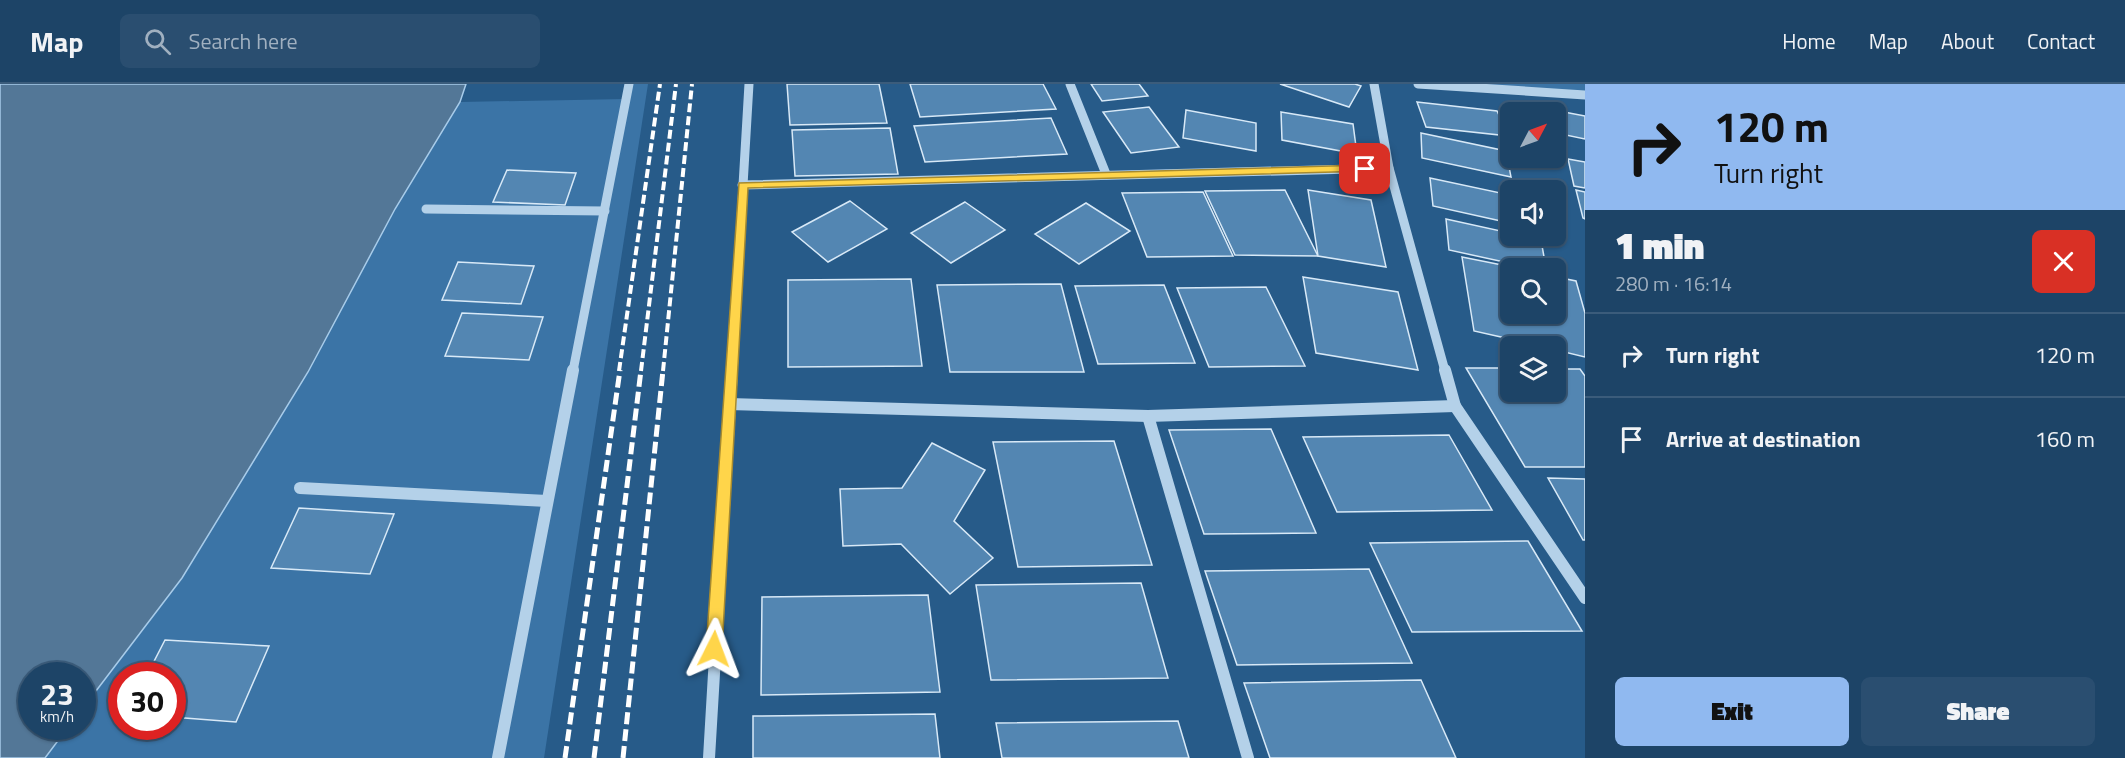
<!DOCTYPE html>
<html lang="en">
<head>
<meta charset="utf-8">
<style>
	:root { --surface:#1d4467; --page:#2a4e70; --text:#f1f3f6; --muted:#a0b0c0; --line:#3b5c7b; --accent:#90b9f0 }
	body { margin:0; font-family:"Titillium Web",sans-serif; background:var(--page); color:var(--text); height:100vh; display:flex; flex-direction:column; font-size:22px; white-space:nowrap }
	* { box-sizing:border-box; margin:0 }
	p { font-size:20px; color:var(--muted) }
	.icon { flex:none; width:33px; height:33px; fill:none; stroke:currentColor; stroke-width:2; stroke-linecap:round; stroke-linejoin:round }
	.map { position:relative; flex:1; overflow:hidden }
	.panel { display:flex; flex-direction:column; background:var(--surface); width:540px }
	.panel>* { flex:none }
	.guide { background:#90b9f0; color:#111; overflow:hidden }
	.needle { width:39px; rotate:49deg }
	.fabs { position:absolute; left:1500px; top:18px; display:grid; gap:12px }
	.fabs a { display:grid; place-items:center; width:66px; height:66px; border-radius:9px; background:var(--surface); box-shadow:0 2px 4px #0004,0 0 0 2px var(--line); font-size:30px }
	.speed { position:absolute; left:18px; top:578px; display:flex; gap:12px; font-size:30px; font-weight:700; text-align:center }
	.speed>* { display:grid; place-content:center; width:78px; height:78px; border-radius:50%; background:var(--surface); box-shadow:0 2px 4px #0004,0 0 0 2px var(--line); line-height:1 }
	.speed small { font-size:15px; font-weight:400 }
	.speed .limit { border:9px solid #d22; background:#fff; color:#111 }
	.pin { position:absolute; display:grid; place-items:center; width:51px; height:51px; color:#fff; margin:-26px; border-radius:12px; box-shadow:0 3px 9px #0006 }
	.me { position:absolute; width:66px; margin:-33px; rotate:3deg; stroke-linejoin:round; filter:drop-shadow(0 0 4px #0008) }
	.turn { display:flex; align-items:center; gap:21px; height:126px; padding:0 30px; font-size:27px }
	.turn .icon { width:78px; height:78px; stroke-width:2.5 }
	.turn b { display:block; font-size:42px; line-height:51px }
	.round { display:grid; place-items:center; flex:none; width:63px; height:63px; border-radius:9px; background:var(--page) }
	.head { display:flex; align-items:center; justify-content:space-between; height:102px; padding:0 30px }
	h1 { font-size:36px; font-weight:800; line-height:45px }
	.action { display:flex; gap:12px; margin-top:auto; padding:12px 30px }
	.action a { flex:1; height:69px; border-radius:9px; background:var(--accent); color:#111; font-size:24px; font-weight:800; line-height:69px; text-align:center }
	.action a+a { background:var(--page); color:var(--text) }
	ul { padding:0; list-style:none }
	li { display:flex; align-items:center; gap:18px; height:84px; padding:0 30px; border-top:2px solid var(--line) }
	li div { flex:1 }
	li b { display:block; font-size:22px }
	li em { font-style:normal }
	header { display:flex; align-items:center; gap:36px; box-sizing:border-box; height:84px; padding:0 30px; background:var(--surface); border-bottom:2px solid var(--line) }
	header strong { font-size:28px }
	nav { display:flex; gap:33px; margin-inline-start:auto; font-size:21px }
	.search { width:420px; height:54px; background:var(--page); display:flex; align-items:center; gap:15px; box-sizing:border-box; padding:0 21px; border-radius:9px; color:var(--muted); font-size:22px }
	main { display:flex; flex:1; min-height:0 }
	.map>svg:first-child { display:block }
	.green { fill:#3b74a6; fill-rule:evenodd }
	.water { fill:#537797; stroke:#a8ccea; stroke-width:1.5 }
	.building { fill:#5386b2; stroke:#d8e9f7; stroke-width:1.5 }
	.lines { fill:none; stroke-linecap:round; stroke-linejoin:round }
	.minor-far1 { stroke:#b4d1e9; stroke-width:9 }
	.minor { stroke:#b4d1e9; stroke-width:12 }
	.rail-far1 { stroke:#fff; stroke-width:4; stroke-dasharray:9 4; stroke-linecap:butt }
	.rail { stroke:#fff; stroke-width:5; stroke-dasharray:12 5; stroke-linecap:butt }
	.route { fill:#ffd54a; stroke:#a68a30; stroke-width:1.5 }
</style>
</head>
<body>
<header>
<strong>Map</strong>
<div class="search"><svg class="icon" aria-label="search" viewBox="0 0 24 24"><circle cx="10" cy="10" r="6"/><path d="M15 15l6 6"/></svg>Search here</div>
<nav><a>Home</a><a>Map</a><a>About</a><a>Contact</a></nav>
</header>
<main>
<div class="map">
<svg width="1585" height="674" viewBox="0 0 1585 674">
	<rect width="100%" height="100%" fill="#275b89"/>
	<g class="green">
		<path d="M629,0h19l-104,674h-499l24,-32h13l1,-17 99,-131 126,-206 87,-163 65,-107 166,-3zM122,591h50v51h-50z"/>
		<path d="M1418,0h167v11z"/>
	</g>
	<path class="water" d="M0,0h466l-6,18 -65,107 -87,163 -126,206 -99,130 -1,-33h-50v51h37l-24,32h-45z"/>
	<g class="building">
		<path d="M787,0h92l8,39 -97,2z"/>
		<path d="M910,0h133l13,25 -136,8z"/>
		<path d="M1091,0h48l9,12 -46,5z"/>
		<path d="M1280,0h75l6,2 -12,21z"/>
		<path d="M1417,18l80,9 12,25 -83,-9z"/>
		<path d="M1149,23l30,40 -48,6 -28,-41z"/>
		<path d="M1543,24l42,8v23l-29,-6v-21h-12z"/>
		<path d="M1186,26l70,13v28l-73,-13z"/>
		<path d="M1281,28l72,12 4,30 -75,-14z"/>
		<path d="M1051,34l16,36 -142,8 -11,-36z"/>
		<path d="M890,44l8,46 -103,2 -3,-46z"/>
		<path d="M1421,49l85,18 5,26 -89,-19z"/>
		<path d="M1568,75l17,3v26l-11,-2z"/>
		<path d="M507,86l69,3 -11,32 -72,-3z"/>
		<path d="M1430,94l80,17v28l-77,-17z"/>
		<path d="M1285,106l33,66 -83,-1 -30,-64z"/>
		<path d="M1308,106l63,10 15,67 -68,-11z"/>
		<path d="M1576,106l9,2v27l-2,-1z"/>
		<path d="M1203,108l30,64 -86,1 -25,-64z"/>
		<path d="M850,117l37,28 -59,33 -36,-30z"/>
		<path d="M965,118l40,28 -54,33 -40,-30z"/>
		<path d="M1086,119l44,28 -51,33 -44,-30z"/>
		<path d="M1446,135l64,14v3l31,4 5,28h-14l-83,-18z"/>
		<path d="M1462,173l55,11h-7v46h46v-37l20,4 9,32v44l-29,-7v-4h-15l-67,-15z"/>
		<path d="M458,178l76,4 -13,38 -79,-4z"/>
		<path d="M1303,193l95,15 20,78 -102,-17z"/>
		<path d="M911,195l11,87 -134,1v-87z"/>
		<path d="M1061,200l23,88h-134l-13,-87z"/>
		<path d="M1164,201l31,78 -97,1 -23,-78z"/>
		<path d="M1266,203l39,79 -96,1 -32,-79z"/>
		<path d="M462,229l81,4 -14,43 -84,-4z"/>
		<path d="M1466,284h44v24h46v-23h24l5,7v91h-60z"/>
		<path d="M1271,345l45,104 -112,1 -35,-104z"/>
		<path d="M1449,351l43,75 -155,2 -34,-75z"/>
		<path d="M1114,357l38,124 -134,2 -25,-125z"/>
		<path d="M932,359l53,27 -31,51 39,37 -43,36 -49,-50 -58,2 -3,-57 62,-1z"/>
		<path d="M1548,394l37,1v61h-2z"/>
		<path d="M299,424l95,6 -24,60 -99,-6z"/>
		<path d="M1528,457l54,90 -170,1 -42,-89z"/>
		<path d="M1369,485l43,94 -175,2 -32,-94z"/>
		<path d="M1141,499l27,95 -177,2 -15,-95z"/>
		<path d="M928,511l12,97 -179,3 1,-98z"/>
		<path d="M165,556l104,6 -33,76 -64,-5v-42h-25z"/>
		<path d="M1421,596l35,78h-186l-26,-75z"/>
		<path d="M935,630l5,44h-187v-42z"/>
		<path d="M1178,637l11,37h-187l-6,-35z"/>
	</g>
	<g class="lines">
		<g class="minor-far1">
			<path d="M1070,0l36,90"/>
			<path d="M1374,0l15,84 56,203"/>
			<path d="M1418,0l167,11"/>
			<path d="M742,101l647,-17"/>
			<path d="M426,125l179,2"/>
			<path d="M573,287l56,-287"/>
			<path d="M732,287l17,-287"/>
		</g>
		<g class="minor">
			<path d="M1445,286l10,36 130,192"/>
			<path d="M729,320l419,12 307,-10"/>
			<path d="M1148,332l100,342"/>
			<path d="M300,404l247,13"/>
			<path d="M498,674l75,-388"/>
			<path d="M709,674l23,-388"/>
		</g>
		<g class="rail-far1">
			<path d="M619,287l41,-287"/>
			<path d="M641,287l35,-287"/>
			<path d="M663,287l29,-287"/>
		</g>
		<g class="rail">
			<path d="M565,674l55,-388"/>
			<path d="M594,674l47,-388"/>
			<path d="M623,674l40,-388"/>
		</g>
	</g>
	<path class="route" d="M1365,81l4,1v5l-621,17 -26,461 -2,5 -6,3 -6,-3 -2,-5 33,-466z"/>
</svg>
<div class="fabs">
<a><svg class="needle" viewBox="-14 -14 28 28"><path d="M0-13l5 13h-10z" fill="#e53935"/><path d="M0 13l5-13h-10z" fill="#a0b0c0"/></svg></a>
<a><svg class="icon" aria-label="sound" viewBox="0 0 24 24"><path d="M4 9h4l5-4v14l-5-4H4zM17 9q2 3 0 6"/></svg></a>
<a><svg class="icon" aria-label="search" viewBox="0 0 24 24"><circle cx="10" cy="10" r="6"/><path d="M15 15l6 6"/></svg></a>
<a><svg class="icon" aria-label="layers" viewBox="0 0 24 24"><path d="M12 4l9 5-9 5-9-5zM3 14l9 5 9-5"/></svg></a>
</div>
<div class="speed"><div>23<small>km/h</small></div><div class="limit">30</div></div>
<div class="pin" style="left:1365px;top:85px;background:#d93025"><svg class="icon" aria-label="arrive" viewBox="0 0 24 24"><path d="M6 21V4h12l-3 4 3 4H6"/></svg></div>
<svg class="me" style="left:714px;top:565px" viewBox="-20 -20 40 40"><path d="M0-17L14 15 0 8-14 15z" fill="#ffd54a" stroke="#fff" stroke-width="4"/></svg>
</div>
<section class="panel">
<div class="guide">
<div class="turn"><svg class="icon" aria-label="right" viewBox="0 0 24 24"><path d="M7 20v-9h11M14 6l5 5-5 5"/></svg><div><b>120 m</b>Turn right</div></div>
</div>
<div class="head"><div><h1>1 min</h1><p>280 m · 16:14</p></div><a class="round" style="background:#d93025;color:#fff"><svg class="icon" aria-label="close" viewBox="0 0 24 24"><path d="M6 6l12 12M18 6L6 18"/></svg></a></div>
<ul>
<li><svg class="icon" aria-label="right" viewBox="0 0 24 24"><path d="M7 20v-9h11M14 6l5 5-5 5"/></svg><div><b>Turn right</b></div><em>120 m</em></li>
<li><svg class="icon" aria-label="arrive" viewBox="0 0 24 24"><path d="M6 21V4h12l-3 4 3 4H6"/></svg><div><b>Arrive at destination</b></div><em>160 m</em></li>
</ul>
<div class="action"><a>Exit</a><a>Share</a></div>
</section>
</main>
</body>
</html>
